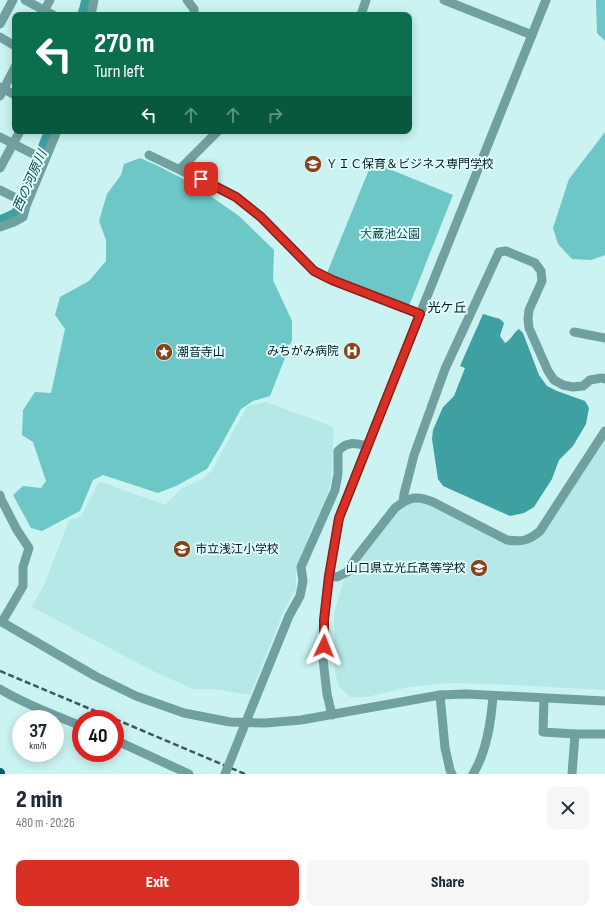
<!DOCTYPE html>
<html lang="en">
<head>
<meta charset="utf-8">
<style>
	:root { --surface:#fff; --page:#f6f6f7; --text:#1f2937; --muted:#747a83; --accent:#d93025 }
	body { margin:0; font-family:"Sofia Sans Condensed","Noto Sans JP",sans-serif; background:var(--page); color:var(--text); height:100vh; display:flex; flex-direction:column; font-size:15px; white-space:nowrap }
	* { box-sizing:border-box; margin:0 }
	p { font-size:13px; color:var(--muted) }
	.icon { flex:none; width:22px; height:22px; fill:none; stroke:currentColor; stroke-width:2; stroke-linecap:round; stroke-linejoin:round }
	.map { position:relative; height:774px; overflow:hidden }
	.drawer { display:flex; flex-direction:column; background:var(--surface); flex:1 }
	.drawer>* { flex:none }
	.guide { position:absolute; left:12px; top:12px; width:400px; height:122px; border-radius:8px; box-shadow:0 2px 10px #0003; background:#0b6e4f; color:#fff; overflow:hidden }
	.speed { position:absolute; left:12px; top:710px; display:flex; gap:8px; font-size:20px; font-weight:700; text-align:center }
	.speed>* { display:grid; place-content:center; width:52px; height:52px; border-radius:50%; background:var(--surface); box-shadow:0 2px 10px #0003; line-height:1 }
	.speed small { font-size:10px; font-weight:400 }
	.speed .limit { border:6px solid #d22; background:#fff; color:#111 }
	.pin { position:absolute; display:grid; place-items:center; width:34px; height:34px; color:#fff; margin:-17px; border-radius:8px; box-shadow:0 2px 6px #0006 }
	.me { position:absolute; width:44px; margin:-22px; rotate:2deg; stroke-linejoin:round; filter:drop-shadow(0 0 3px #0008) }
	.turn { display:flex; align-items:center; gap:14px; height:84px; padding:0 16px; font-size:18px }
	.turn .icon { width:52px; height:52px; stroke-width:2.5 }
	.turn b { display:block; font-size:28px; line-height:34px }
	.lanes { display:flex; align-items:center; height:38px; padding:0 16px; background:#0003; justify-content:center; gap:20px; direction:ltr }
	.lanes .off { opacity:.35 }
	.round { display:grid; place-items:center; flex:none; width:42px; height:42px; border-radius:8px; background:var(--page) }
	.head { display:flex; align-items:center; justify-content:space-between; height:68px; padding:0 16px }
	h1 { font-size:24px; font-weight:800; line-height:30px }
	.button { display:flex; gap:8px; margin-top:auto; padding:8px 16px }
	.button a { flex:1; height:46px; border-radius:8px; background:var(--accent); color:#fff; font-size:16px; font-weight:800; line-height:46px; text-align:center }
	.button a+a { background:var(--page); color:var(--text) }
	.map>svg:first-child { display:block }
	.built { fill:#b6e8e8 }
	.green { fill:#6ec7c7 }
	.water { fill:#3ea0a1 }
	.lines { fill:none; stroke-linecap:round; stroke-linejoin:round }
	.river { stroke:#3ea0a1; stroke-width:15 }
	.minor { stroke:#71a0a1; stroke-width:9 }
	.major { stroke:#006061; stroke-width:10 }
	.rail { stroke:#415858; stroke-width:2.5; stroke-dasharray:6 3; stroke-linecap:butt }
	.minor-bridge { stroke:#71a0a1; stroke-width:9 }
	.route-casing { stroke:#8d1f18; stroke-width:10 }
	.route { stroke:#d93025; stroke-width:7 }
	.labels { text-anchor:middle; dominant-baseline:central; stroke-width:4; stroke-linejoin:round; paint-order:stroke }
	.poi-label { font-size:12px; fill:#081818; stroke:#defefe; text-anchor:start }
	.park-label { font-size:12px; fill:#114a4b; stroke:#defefe }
	.water-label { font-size:13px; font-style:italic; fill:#0f4949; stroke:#defefe }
	.neighbourhood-label { font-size:13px; fill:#081818; stroke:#defefe }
</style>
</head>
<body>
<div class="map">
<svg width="605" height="774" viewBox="0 0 605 774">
	<rect width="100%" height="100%" fill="#caf3f2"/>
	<g class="built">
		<path d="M266,402l68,25 -3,54 -6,20 -12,24 -17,48v16l-11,19 -35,87 -37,-6h-20l-40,-18 -121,-64 13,-24 24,-63 12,-3 18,-36 66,24 17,-17 21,-9 9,-9 35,-64z"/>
		<path d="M605,436v254l-112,-6 -43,-1 -41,4 -42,10h-17l-11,-10 -4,-15 -1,-58 10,-35 5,-5 51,-68 18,-6 91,43 10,2 12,-2 12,-11z"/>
	</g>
	<g class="green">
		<path d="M596,0h9v41l-8,-8z"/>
		<path d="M605,132v123l-14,5 -19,-1 -14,-15 -5,-16 16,-49z"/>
		<path d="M140,158l16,7 39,20 44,31 35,34 -1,30 19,41v19l-22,56 -17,5 -12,8 -21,38 -13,22 -31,17 -18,7 -55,-18 -10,5 -13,31 -38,20 -11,-3 -18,-33 10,-9 18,2 5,-7 -13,-39 -11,-7 1,-25 12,-18 16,1 14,-64 -10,-14 5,-18 29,-16 17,-20v-21l-7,-19 8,-27 14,-19 3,-11z"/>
		<path d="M372,162l81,33 -44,111 -82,-33z"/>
	</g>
	<path class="water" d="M483,314l17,5 4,4 -4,13 5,7c8,-5 7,-9 14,-14l4,4 16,42 8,11 10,5 28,10 4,7 -3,16 -13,22 -14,14 -7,19 -18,28 -10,6 -14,3 -67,-30 -5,-7 -6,-40 1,-9 10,-23 11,-11 11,-28 -5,-2z"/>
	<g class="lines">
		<g class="river">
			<path d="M85,15l4,-15"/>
			<path d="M0,223l12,-5 6,-3 34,-84"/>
		</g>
		<g class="minor">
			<path d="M25,0l28,15"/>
			<path d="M187,0l7,9v6"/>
			<path d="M444,0l88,35"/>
			<path d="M42,15l8,-15"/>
			<path d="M91,15l3,-15"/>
			<path d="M361,15l5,-15"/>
			<path d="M0,24l13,-24"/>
			<path d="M0,37l15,9"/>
			<path d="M0,87l15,8"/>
			<path d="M0,96l15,-29"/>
			<path d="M0,137l37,19"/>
			<path d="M149,155l87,42 25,20 53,54 18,9 88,34"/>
			<path d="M0,168l20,-37"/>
			<path d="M180,169l38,-38"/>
			<path d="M0,190l16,8"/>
			<path d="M0,227l14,-5 9,-5 3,-11 31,-75"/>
			<path d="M574,332l31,6"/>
			<path d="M0,495l1,4 16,31 12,18 -6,19v19l-21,36"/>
			<path d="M403,502l1,-8 10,-39 31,-86 54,-117 7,-1 29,12 6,8 1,10 -13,29 -1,9 1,9 19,43 6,9 9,5 10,2 10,-1 7,-6 12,-2 3,1"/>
			<path d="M329,576l8,1 10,-5 9,-14 39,-50c14,-11 21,-13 38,-6l74,38c15,2 21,1 33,-9l65,-100"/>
			<path d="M0,621l95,55 41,20 48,17 46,9 35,1 36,-3 139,-25 26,-1 139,7"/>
			<path d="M0,689c26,16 53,25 81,37"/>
			<path d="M440,695l5,53 5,22 2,4"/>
			<path d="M544,699l-1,33 32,2"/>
			<path d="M254,702l35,-86 11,-20 3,-15 -2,-14 34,-77 3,-16v-23c10,-10 16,-8 29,-5"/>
			<path d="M332,715l-5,-21 -4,-35 1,-39 5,-44 10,-58 28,-72 179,-446"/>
			<path d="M115,740l74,34"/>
			<path d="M473,774c14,-23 18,-52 20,-78"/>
			<path d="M572,774l3,-40h30"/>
		</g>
		<path class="major" d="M0,773v1"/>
		<g class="rail">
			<path d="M0,671l114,48"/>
			<path d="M115,719l130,55"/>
		</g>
		<path class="minor-bridge" d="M225,774l29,-72"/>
	</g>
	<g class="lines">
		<defs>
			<path id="route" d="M201,179l35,18 25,20 53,54 18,9 88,34 -81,204 -10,58 -5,44v26"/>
		</defs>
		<use href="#route" class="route-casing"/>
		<use href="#route" class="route"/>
	</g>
	<defs>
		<symbol id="university-disc" viewBox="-11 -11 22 22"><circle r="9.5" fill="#87411b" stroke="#defefe"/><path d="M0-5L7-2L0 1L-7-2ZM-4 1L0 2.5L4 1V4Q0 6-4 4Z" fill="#fff"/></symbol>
		<symbol id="hospital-disc" viewBox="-11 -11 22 22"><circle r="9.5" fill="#87411b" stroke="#defefe"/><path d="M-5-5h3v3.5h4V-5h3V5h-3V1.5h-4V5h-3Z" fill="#fff"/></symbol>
		<symbol id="sight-disc" viewBox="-11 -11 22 22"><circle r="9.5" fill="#87411b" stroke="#defefe"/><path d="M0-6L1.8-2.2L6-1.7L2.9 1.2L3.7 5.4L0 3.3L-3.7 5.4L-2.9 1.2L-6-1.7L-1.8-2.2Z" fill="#fff"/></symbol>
		<symbol id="school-disc" viewBox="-11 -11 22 22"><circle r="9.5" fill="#87411b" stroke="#defefe"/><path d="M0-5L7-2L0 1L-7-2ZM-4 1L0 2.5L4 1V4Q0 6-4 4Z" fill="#fff"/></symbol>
	</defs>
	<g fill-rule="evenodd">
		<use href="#university-disc" x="303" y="154" width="20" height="20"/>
		<use href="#hospital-disc" x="342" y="341" width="20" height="20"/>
		<use href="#sight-disc" x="154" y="342" width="20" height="20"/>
		<use href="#school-disc" x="172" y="539" width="20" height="20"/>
		<use href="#school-disc" x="469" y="558" width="20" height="20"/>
	</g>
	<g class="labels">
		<g class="poi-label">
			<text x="326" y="164">ＹＩＣ保育＆ビジネス専門学校</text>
			<text x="339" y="351" text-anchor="end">みちがみ病院</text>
			<text x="177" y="352">潮音寺山</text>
			<text x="195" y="549">市立浅江小学校</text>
			<text x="466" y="568" text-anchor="end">山口県立光丘高等学校</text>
		</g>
		<g class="park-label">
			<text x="390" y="234">大蔵池公園</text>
		</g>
		<g class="water-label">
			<text transform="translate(30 181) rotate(-66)">西の河原川</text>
		</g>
		<g class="neighbourhood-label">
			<text x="447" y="308">光ケ丘</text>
		</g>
	</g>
</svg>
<div class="speed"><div>37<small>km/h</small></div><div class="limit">40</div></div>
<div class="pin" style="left:201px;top:179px;background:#d93025"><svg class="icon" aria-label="arrive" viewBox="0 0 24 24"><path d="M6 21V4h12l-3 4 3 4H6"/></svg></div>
<svg class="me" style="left:324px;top:646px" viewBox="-20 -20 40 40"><path d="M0-17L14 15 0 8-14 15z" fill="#d93025" stroke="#fff" stroke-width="4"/></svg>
<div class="guide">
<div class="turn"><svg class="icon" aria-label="left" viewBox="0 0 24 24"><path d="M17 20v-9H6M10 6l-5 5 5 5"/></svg><div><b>270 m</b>Turn left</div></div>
<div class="lanes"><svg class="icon" aria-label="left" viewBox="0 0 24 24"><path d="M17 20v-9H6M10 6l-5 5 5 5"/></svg><svg class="icon off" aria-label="ahead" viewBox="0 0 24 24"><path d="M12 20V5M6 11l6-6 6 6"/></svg><svg class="icon off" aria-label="ahead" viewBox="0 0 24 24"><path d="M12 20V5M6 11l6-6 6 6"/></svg><svg class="icon off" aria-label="right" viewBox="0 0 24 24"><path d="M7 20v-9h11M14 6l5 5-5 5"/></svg></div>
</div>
</div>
<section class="drawer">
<div class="head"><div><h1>2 min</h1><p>480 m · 20:26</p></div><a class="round"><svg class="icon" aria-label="close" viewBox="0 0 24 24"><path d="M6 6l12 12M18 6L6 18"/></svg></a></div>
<div class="button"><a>Exit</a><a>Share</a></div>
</section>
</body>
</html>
